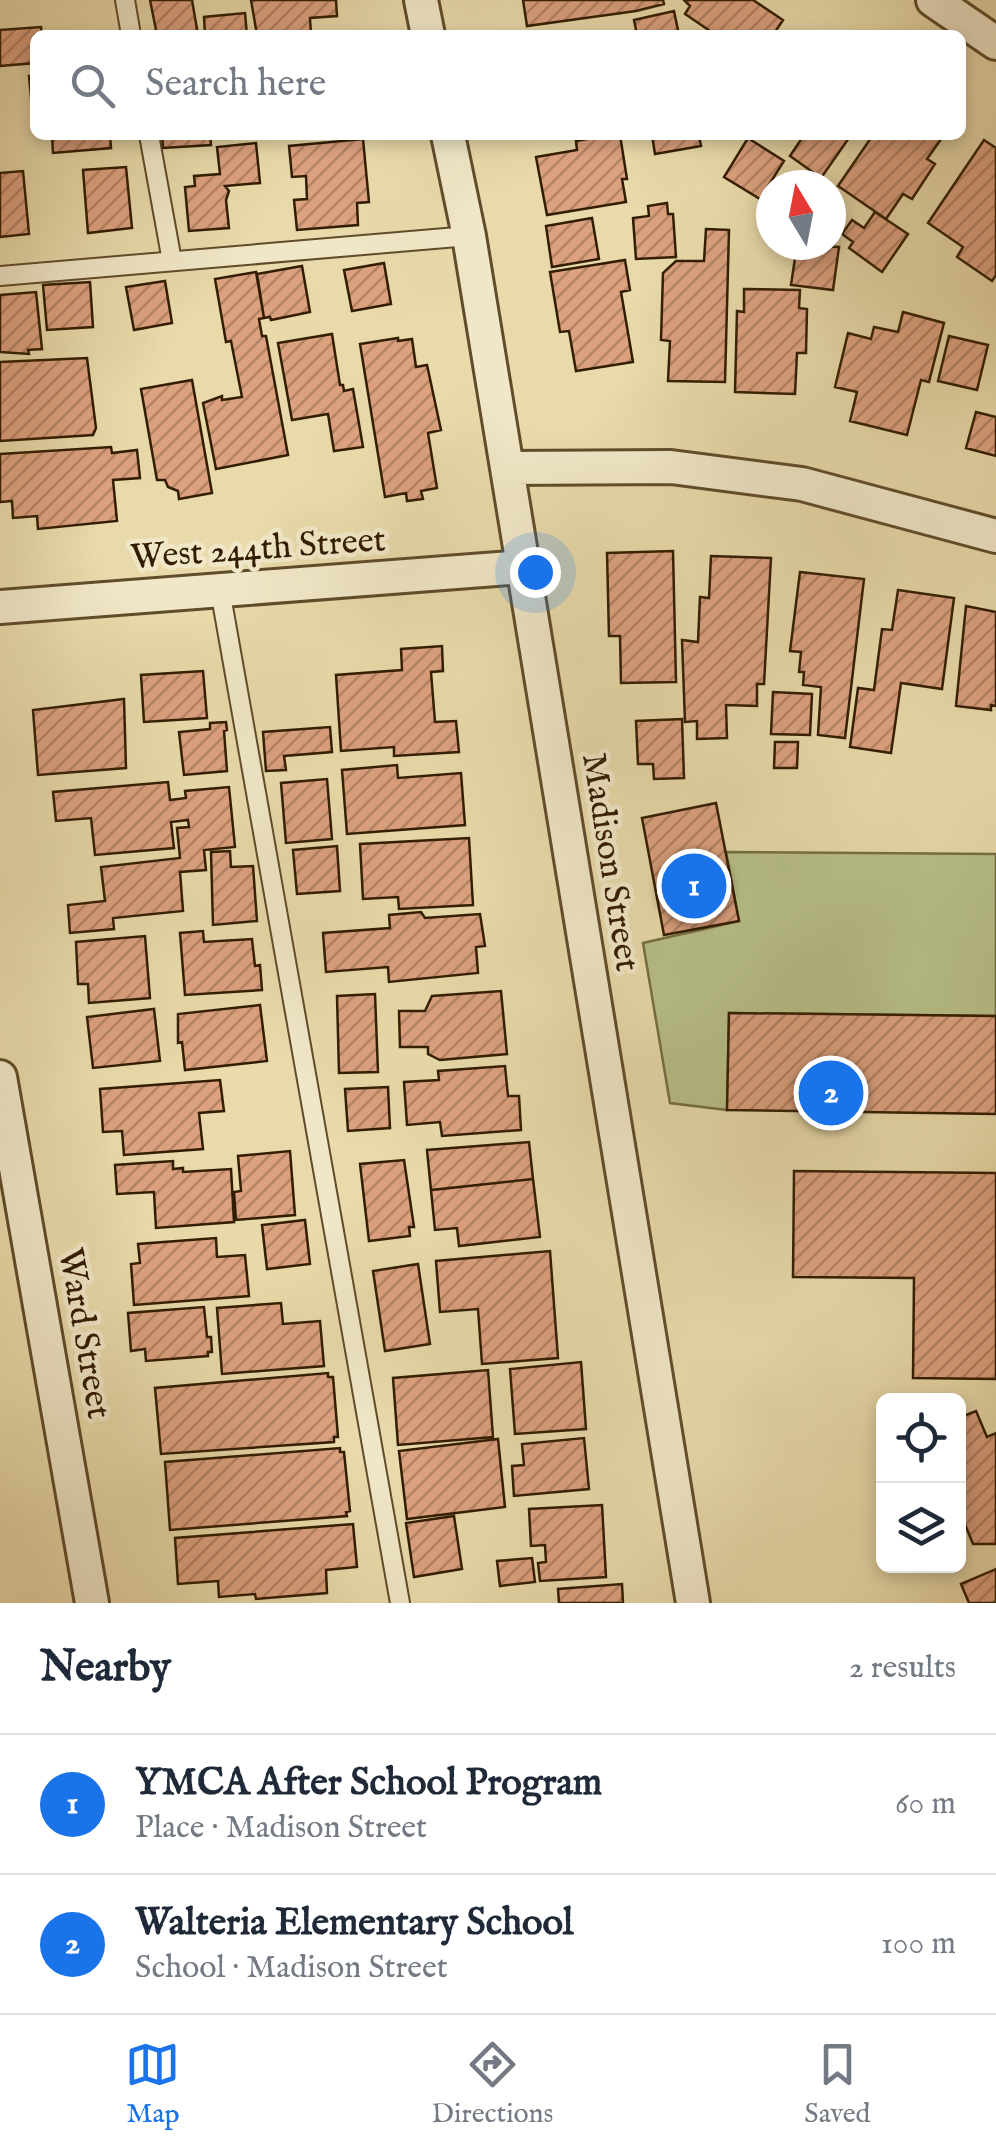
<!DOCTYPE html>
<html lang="en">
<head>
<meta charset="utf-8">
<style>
	:root { --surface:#fff; --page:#f6f6f7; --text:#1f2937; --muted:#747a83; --line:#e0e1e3; --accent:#1a73e8 }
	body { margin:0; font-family:"IM FELL English",serif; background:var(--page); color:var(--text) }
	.controls { position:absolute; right:30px; bottom:30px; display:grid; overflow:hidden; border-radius:15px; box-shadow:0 5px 15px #0003 }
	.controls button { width:90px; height:90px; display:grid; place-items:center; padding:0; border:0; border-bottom:2px solid var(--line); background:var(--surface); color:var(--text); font:50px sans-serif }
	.compass { position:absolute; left:756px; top:170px; width:90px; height:90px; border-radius:50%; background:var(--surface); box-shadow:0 5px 15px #0003; rotate:350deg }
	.you { position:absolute; left:535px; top:572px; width:35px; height:35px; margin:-25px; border:8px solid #fff; border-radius:50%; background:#1a73e8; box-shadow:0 0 0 15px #1a73e833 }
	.badge { display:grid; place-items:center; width:65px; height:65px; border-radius:50%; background:var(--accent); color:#fff; font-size:32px; font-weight:700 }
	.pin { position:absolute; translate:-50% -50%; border:5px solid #fff; box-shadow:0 2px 10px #0006 }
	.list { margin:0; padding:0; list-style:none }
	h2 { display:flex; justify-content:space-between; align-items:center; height:130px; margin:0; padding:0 40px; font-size:42px }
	h2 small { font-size:32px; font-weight:400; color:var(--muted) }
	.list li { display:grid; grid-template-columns:65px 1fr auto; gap:30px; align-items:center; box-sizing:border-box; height:140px; padding:0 40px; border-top:2px solid var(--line) }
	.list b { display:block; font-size:38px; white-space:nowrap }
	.list p { margin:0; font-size:32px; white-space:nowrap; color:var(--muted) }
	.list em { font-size:32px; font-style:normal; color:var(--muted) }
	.icon { flex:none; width:55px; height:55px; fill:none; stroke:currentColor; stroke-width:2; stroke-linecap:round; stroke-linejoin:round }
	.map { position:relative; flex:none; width:996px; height:1603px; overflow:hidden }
	.search { position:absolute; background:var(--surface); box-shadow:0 5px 15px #0003; left:30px; right:30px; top:30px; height:110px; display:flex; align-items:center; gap:25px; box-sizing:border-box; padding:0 35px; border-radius:15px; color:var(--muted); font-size:38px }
	.sheet { height:410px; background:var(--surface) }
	nav { display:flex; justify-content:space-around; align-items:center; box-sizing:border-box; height:140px; border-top:2px solid var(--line); background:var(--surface); font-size:28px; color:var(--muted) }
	nav a { display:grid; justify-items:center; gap:5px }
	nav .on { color:var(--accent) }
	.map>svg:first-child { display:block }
	.park { fill:#b7bf88; stroke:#756e44; stroke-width:2.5 }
	.building { fill:url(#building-hatch); stroke:#331d00; stroke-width:2.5 }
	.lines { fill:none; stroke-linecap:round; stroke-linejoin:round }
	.service-casing { stroke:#604c2a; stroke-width:22 }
	.minor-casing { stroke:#604c2a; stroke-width:38 }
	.service { stroke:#f0e7c8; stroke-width:18 }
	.minor { stroke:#f0e7c8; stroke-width:32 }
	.labels { text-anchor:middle; stroke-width:9; stroke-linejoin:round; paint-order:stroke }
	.street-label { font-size:35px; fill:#331d00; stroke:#f0e7c8 }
</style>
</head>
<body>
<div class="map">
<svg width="996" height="1603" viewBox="0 0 996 1603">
	<defs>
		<pattern id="building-hatch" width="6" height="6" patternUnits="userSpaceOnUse" patternTransform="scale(2.5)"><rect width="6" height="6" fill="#dca17f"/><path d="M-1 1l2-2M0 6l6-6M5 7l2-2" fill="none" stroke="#b38366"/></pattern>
	</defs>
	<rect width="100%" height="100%" fill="#e8daaa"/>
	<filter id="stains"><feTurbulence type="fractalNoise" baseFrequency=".002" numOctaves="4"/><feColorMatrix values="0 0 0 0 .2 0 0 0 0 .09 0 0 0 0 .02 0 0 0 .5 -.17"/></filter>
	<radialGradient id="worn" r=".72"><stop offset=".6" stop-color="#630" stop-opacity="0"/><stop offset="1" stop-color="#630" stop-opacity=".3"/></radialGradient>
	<path class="park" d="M726 852 996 854V1016L729 1013 727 1110 670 1103 643 943 739 921Z"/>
	<path class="building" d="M150 0H192L198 35H157Z
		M251 0H336L337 16 310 18 311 35H257Z
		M523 0H663L664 4 636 11 527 26Z
		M684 0H753L783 20 773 35H716L685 14 690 6Z
		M674 11 679 35H637L634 20Z
		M245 13 247 35H205L204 17Z
		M41 27 42 35H35V63L0 66V30Z
		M29 76H35V128H34Z
		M52 135H110L111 148 53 153Z
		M162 135H210L211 145 163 148Z
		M609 135H620L627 179H622L626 202 547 215 536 157 577 150 576 141Z
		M652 135H699L701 146 655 154Z
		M804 135H851L821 178 790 156Z
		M873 135H944L927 159 935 164 912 199 903 194 886 219 838 186Z
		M748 138 784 161 760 199 724 177Z
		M363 139 369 202 357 203 358 225 297 230 294 200 307 199 306 176 292 177 289 146Z
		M984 140 996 148V275L992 281 957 257 963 247 928 223Z
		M256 143 260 183 225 186 229 191 226 200 229 228 189 231 185 187 195 186 194 176 220 174 217 147Z
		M126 167 132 228 88 233 83 170Z
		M23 171 29 234 0 237V173Z
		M667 203 668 214H673L676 257 636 259 633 218 649 216 648 206Z
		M875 212 908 234 882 272 849 248 853 242 842 234 852 220 864 228Z
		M592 218 599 259 552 267 546 226Z
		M706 229 729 230 725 382 668 381 670 341 661 340 663 273 676 261H704Z
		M797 245 839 247 833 290 791 285Z
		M625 260 630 290 621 292 633 362 576 371 569 331 560 332 550 272Z
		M384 263 391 304 352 311 344 270Z
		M302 266 310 312 271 320 270 317 264 318 257 274Z
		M256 272 264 318 259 319 262 336H266L288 455 216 469 203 403 222 396V400L242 397 231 341 226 342 215 279Z
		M165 281 172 323 134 330 126 287Z
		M90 282 93 327 47 330 43 285Z
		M744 289 800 290 799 308 807 309 806 353H797L795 394 735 392 737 311 744 312Z
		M36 292 42 349 28 350 29 354 0 352V295Z
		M903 312 944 323 929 382 921 380 907 435 850 421 857 392 835 387 848 333 871 339 874 327 898 332Z
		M332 334 340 385H343L344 391 353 389 363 447 334 451 328 414 292 420 278 343Z
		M949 336 988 345 977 390 938 381Z
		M398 338V341L412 339 416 367 427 365 441 430 428 433 437 488 421 491 423 499 407 501 406 493 385 497 360 344Z
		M87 358 96 428 93 435 0 441V362Z
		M192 380 212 493 179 499 178 491 168 487 165 480H157L141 389Z
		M976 412 996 417V456L966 448Z
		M111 447 112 453 137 450 140 478 113 480 117 521 38 529 37 516 13 518 12 501 0 502V454Z
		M673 551 676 682 621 683 620 636H609L607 553Z
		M711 556 771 558 764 684H757V706L726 705 727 738 697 739V721L685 722 682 640 698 642 700 597 709 598Z
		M800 572 864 579 845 738 818 735 821 687 803 685 804 672H799L801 652 790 651Z
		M898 590 954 598 942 689 901 683 891 753 850 747 858 688 874 690 882 629 892 630Z
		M966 606 996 612V706L991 705V710L956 706Z
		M442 646 443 671 431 672 435 722 456 721 459 752 394 756V747L341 751 336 675 402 670 401 649Z
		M203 671 207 718 144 722 141 675Z
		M773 692 812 694 810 735 771 734Z
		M124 699 126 768 38 775 33 710Z
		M682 719 684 778 654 779 653 764H638L636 721Z
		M226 722 227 730 224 731 227 771 184 775 179 732 210 729V723Z
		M330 727 332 752 284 756 286 770 266 771 263 732Z
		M775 742H798L797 768H774Z
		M397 765 398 778 461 773 465 825 347 834 342 770Z
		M327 779 332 839 286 843 281 783Z
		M168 782 170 800 186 798 185 791 229 787 235 847 204 850 206 870 180 872 183 911 113 918 114 929 70 933 68 905 105 901 101 867 180 858 177 828 189 827 188 820 171 822 174 848 95 855 91 818 56 821 53 792Z
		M716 803 739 921 664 935 642 818Z
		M469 838 473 905 399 909 398 897 363 899 360 844Z
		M337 846 340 891 297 894 293 850Z
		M230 851 231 867 253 866 257 921 213 925 211 852Z
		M421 912 425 918 480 914 485 946 476 947 478 973 389 982 388 967 326 972 323 933 390 928 389 915Z
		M203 931 204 942 252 939 255 966 260 965 262 990 185 995 180 933Z
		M145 936 150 998 89 1003 88 984H78L76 942Z
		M501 991 507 1054 440 1060 428 1054V1047H400L399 1011H425L432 996Z
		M375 994 378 1072 339 1073 337 996Z
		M260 1005 267 1061 185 1070 182 1042 178 1043V1014Z
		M154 1009 160 1061 93 1068 87 1017Z
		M729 1013 996 1016V1114L727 1110Z
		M505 1066 508 1096H519L521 1130 442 1136 440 1122 407 1125 404 1082 439 1080 438 1071Z
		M220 1080 224 1111 199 1113 203 1149 124 1155 122 1131 103 1132 100 1089Z
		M388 1087 390 1128 348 1131 345 1089Z
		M529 1142 533 1179 431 1190 427 1150Z
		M290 1151 295 1215 236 1220 234 1192 241 1191 238 1156Z
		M404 1160 414 1227H409L410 1236 369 1241 360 1164Z
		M173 1161V1169L183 1168V1172L231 1169 234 1222 156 1228 154 1192 117 1194 115 1165Z
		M794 1171 996 1173V1379L913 1378 914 1278 793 1277Z
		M533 1179 540 1237 459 1246 457 1228 435 1230 431 1190Z
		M305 1220 310 1264 267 1269 262 1225Z
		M216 1238 217 1257 245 1255 249 1296 134 1305 131 1264 140 1263 138 1244Z
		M550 1251 558 1358 482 1364 478 1309 440 1312 436 1261Z
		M418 1264 430 1344 385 1351 373 1271Z
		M281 1303 283 1324 320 1321 324 1366 222 1374 217 1308Z
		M204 1307 207 1337H211L212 1352H208V1356L146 1361 145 1349 131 1351 128 1313Z
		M581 1362 586 1429 515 1434 510 1369Z
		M488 1370 493 1437 398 1445 393 1378Z
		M328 1373V1377H333L338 1437H334V1442L161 1454 155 1388Z
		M976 1411 987 1437 996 1433V1544H973L962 1517 958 1519V1418Z
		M584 1438 589 1489 514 1496 512 1466 524 1465 522 1444Z
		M498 1439 505 1507 407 1519 399 1451Z
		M340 1448V1452H344L350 1511 346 1512 347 1516 170 1530 165 1462Z
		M602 1505 606 1577 540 1581 538 1563 546 1562 545 1545 531 1546 529 1509Z
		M454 1516 462 1569 414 1577 406 1523Z
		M353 1524 357 1567 326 1570 327 1593 256 1599 255 1594 219 1597 218 1581 178 1584 175 1538Z
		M532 1558 535 1582 500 1586 497 1561Z
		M996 1569V1603H969L961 1584Z
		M622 1584 623 1603H559L558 1589Z"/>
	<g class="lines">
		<defs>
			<path id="service" d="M125 0 131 35
				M149 135 172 261
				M0 276 469 236
				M220 590 400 1603"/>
			<path id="minor" d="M421 0 428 35
				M933 0 996 43
				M448 135 469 236 693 1603
				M507 468 671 467 802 484 996 536
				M0 607 523 567
				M0 1077 92 1603"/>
		</defs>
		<use href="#service" class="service-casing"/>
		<use href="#minor" class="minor-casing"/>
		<use href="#service" class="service"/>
		<use href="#minor" class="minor"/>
	</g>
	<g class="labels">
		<g class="street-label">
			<text transform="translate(258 547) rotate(-4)" y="12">West 244th Street</text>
			<text transform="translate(612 862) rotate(81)" y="12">Madison Street</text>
			<text transform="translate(86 1333) rotate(80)" y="12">Ward Street</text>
		</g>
	</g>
	<rect width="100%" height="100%" filter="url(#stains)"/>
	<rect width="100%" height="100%" fill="url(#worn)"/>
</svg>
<div class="controls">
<button><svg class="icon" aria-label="locate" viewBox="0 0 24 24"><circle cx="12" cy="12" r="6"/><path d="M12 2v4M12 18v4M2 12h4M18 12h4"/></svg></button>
<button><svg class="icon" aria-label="layers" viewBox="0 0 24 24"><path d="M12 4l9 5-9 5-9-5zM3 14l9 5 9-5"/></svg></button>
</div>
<svg class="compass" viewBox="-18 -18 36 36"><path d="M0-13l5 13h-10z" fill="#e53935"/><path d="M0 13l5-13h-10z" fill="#747a83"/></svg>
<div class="you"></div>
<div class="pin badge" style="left:694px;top:886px">1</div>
<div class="pin badge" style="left:831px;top:1093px">2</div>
<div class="search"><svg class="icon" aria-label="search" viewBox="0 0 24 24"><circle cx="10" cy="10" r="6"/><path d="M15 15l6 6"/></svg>Search here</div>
</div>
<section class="sheet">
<h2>Nearby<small>2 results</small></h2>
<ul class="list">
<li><span class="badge">1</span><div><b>YMCA After School Program</b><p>Place · Madison Street</p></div><em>60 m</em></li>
<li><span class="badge">2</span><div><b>Walteria Elementary School</b><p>School · Madison Street</p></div><em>100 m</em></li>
</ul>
</section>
<nav>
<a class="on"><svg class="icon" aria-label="map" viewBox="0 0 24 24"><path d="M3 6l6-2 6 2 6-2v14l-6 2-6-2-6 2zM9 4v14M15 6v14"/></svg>Map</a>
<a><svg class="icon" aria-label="directions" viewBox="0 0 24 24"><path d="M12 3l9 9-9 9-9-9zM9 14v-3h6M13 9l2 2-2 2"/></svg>Directions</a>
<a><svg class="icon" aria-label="saved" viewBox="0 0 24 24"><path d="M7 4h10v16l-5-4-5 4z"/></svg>Saved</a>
</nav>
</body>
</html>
